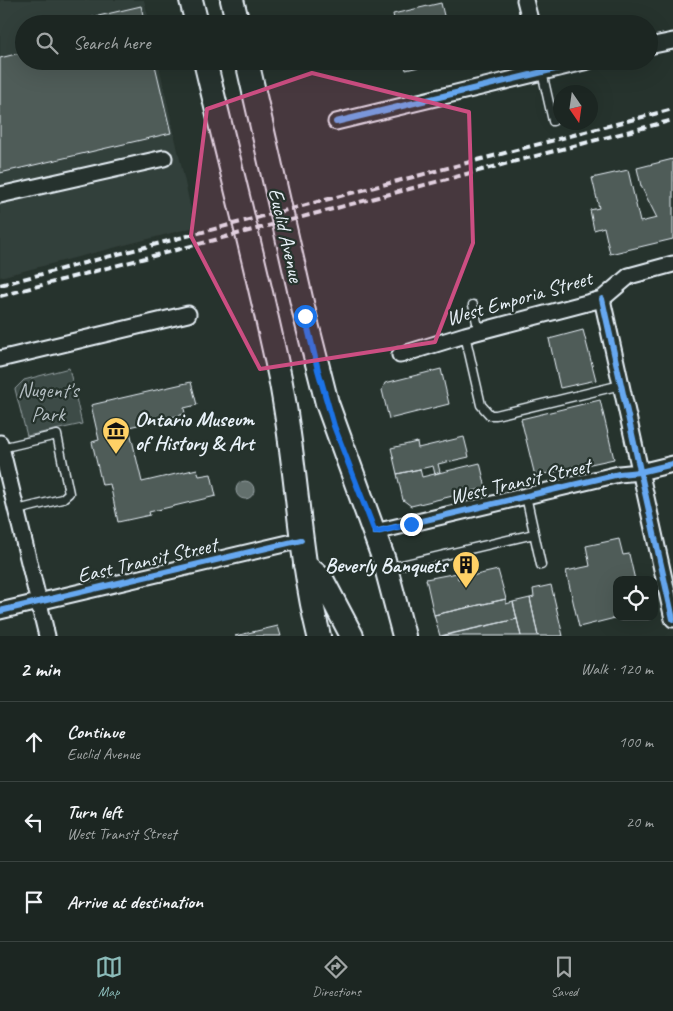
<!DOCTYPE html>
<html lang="en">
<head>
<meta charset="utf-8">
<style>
	:root { --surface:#1c2622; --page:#252e2a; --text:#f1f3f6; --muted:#a0a5a5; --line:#3a4340; --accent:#8bbbb9 }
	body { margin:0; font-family:Caveat,sans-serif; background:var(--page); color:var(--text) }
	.controls { position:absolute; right:15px; bottom:15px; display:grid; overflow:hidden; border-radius:10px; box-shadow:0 5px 20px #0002 }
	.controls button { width:45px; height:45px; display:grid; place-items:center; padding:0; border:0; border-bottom:1px solid var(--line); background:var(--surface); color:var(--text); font:25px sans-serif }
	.compass { position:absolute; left:553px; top:85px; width:45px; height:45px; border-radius:50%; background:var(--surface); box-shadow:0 5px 20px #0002; rotate:167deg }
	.stop { position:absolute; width:15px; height:15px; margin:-11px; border:4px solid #1a73e8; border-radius:50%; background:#fff }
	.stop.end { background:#1a73e8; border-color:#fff; box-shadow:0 1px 5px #0008 }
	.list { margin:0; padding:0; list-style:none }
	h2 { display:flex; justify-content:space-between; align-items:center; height:65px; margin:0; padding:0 20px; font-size:21px }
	h2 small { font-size:16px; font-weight:400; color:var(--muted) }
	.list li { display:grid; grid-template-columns:32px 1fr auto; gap:15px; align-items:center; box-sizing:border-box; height:80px; padding:0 20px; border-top:1px solid var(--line) }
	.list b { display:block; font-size:19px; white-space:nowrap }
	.list p { margin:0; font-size:16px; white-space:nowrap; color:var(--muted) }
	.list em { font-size:16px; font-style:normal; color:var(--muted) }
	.icon { flex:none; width:28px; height:28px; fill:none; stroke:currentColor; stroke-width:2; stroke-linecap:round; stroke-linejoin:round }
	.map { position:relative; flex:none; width:673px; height:636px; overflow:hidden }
	.search { position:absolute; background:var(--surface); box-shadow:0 5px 20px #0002; left:15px; right:15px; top:15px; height:55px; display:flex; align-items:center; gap:12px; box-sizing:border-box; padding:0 18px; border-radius:28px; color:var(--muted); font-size:19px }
	.sheet { height:305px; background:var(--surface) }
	nav { display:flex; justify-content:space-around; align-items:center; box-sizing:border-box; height:70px; border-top:1px solid var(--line); background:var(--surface); font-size:14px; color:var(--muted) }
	nav a { display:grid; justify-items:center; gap:2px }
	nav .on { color:var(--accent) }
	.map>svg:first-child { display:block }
	.built { fill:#333f3a }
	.green { fill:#3e4b47; stroke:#939ea0 }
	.water { fill:#636f6d; stroke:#98a3a5 }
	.building { fill:#505c59; stroke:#e8f1f8 }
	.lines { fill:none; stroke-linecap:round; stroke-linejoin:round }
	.lane-casing { stroke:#e8f1f8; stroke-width:11 }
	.street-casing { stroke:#e8f1f8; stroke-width:19 }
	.primary-casing { stroke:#e8f1f8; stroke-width:26 }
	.lane { stroke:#26332d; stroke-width:8 }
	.street { stroke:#26332d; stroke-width:15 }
	.primary { stroke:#26332d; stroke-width:22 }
	.rail { stroke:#e8f1f8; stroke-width:4; stroke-dasharray:8 4; stroke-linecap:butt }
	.cycleway-casing { stroke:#26332d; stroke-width:9 }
	.cycleway { stroke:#66a8f1; stroke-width:6 }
	.route { stroke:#1a73e8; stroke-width:6 }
	.marked { fill:#cc4e82; fill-opacity:0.2; stroke:#cc4e82; stroke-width:4; stroke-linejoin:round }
	.labels { text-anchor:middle; stroke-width:4.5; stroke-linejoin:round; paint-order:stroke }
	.street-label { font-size:21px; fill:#e8f1f8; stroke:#26332d }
	.park-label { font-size:21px; fill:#b5bfc3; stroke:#26332d }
	.poi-label { font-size:21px; font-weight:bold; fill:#e8f1f8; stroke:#26332d; text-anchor:start }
</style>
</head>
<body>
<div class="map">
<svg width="673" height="636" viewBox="0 0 673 636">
	<rect width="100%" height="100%" fill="#26332d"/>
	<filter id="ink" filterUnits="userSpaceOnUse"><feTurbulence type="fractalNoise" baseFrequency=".02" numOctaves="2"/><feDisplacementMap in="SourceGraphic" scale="10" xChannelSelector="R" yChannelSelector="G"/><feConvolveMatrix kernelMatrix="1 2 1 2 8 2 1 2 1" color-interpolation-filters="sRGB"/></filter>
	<g filter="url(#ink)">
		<path class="built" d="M0 0H144L150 24H24V61H158L195 227 0 277Z"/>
		<path class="green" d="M69 368 82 424 27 436 15 389 24 380Z"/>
		<path class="water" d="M236 490a9 9 0 1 1 18 0a9 9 0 1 1-18 0Z"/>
		<path class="building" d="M441 3 446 24H395L393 14Z
			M141 6 145 24H78L77 21Z
			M24 52V61H154L171 133 0 173V58Z
			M404 61H445L406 70Z
			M673 159V239L610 254 604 227 594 230 590 210 599 208 592 178 628 170 640 222 657 218 641 186 637 168Z
			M583 330 596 380 560 388 549 339Z
			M441 369 449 404 389 419 382 390 385 383Z
			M191 382 197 405 184 408 185 414 129 427 142 482 197 469 199 476 211 474 216 496 149 512 150 515 118 522 110 484 102 485 92 442 99 440 91 405Z
			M600 400 614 459 535 476 521 419Z
			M464 437 469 457 438 464 440 472 435 474 433 466 397 474 391 448 417 442 418 448Z
			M480 463 486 488 411 506 403 500 397 474 420 469 422 477Z
			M619 539 623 555 629 554 635 580H617V617H619L579 627 566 571 590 566 586 546Z
			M498 570 506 599 434 615 426 579 457 573 458 579Z
			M551 585 563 636H538L530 598 534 597 533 589Z
			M530 598 538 636H521L513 602Z
			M506 599V604L513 602 517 619 440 636 434 615Z
			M517 619 521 636H442Z
			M278 626 281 636H235Z"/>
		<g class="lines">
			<defs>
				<path id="lane" d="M542 72 553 121
					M473 305 479 331
					M465 335 481 405 490 415H496L621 385
					M1 448 57 435 69 493 62 499 17 510
					M526 496 541 565
					M389 568 534 534"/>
				<path id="street" d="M525 0 531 24
					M649 46 673 41
					M336 122 588 61
					M0 195 164 158
					M602 299 673 619
					M400 355 465 335 602 299 629 276 673 264
					M0 359 188 314
					M0 443 47 636
					M375 532 619 474 640 472 673 464
					M0 611 301 540"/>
				<path id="primary" d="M191 0 197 24
					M232 0 238 24
					M205 61C230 167 258 272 280 378 297 464 298 551 319 636
					M247 61 305 316 327 403 384 560 404 636
					M305 565 322 579 352 636"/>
			</defs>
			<use href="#lane" class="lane-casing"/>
			<use href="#street" class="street-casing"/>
			<use href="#primary" class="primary-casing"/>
			<use href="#lane" class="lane"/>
			<use href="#street" class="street"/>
			<use href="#primary" class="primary"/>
			<path class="rail" d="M0 285 673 109
				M0 296 673 120"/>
			<defs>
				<path id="cycleway" d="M336 122 588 61
					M602 299 673 619
					M375 532 619 474 640 472 673 464
					M0 611 301 540"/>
			</defs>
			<use href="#cycleway" class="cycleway-casing"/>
			<use href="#cycleway" class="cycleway"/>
		</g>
	</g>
	<g class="lines" filter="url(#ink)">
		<path class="route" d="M305 316 318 370 334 426 375 532 411 524"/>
	</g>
	<path class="marked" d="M312 73 469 112 473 243 435 342 260 369 191 236 207 109Z"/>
	<defs>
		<symbol id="museum-pin" viewBox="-11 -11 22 30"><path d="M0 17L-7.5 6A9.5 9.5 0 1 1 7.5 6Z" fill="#ffd166" stroke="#26332d"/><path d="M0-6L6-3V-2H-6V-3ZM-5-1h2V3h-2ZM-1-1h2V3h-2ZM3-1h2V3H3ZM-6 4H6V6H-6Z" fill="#111"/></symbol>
		<symbol id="building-pin" viewBox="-11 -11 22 30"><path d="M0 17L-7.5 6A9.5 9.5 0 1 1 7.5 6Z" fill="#ffd166" stroke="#26332d"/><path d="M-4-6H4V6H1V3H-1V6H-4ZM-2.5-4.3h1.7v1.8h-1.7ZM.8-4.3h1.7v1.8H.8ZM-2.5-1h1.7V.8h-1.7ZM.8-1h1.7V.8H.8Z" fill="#111"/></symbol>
	</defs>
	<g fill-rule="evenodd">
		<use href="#museum-pin" x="100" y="415" width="32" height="43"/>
		<use href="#building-pin" x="450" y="549" width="32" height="43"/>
	</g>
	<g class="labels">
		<g class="street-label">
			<text transform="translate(286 235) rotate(77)" y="7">Euclid Avenue</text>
			<text transform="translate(519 298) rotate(-16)" y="7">West Emporia Street</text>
			<text transform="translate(520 481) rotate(-13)" y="7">West Transit Street</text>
			<text transform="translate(147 560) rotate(-13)" y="7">East Transit Street</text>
		</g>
		<g class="park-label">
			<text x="48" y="397">Nugent's<tspan x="48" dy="24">Park</tspan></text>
		</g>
		<g class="poi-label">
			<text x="135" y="426">Ontario Museum<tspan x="135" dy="24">of History &amp; Art</tspan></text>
			<text x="447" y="572" text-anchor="end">Beverly Banquets</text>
		</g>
	</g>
</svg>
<div class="controls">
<button><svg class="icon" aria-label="locate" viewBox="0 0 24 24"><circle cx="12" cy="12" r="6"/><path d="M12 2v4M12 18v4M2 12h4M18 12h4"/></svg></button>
</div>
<svg class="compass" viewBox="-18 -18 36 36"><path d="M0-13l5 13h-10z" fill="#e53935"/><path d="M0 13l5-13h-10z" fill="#a0a5a5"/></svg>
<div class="stop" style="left:305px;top:316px"></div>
<div class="stop end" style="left:411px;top:524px"></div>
<div class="search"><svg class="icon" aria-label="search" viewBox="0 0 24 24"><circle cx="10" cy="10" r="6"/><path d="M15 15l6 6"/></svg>Search here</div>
</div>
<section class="sheet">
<h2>2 min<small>Walk · 120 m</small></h2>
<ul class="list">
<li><svg class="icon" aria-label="ahead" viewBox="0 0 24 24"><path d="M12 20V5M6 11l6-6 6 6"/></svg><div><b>Continue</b><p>Euclid Avenue</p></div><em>100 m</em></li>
<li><svg class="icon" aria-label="left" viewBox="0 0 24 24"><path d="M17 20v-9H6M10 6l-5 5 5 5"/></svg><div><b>Turn left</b><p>West Transit Street</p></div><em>20 m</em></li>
<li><svg class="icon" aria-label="arrive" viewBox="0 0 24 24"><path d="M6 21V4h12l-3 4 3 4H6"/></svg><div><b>Arrive at destination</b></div></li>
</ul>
</section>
<nav>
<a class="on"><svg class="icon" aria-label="map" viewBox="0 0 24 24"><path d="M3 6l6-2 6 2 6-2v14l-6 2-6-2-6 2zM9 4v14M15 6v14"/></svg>Map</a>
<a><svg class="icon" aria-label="directions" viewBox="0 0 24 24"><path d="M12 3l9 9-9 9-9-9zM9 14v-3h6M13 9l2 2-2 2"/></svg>Directions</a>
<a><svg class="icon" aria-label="saved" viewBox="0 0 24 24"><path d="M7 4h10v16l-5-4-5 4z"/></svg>Saved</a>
</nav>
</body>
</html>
